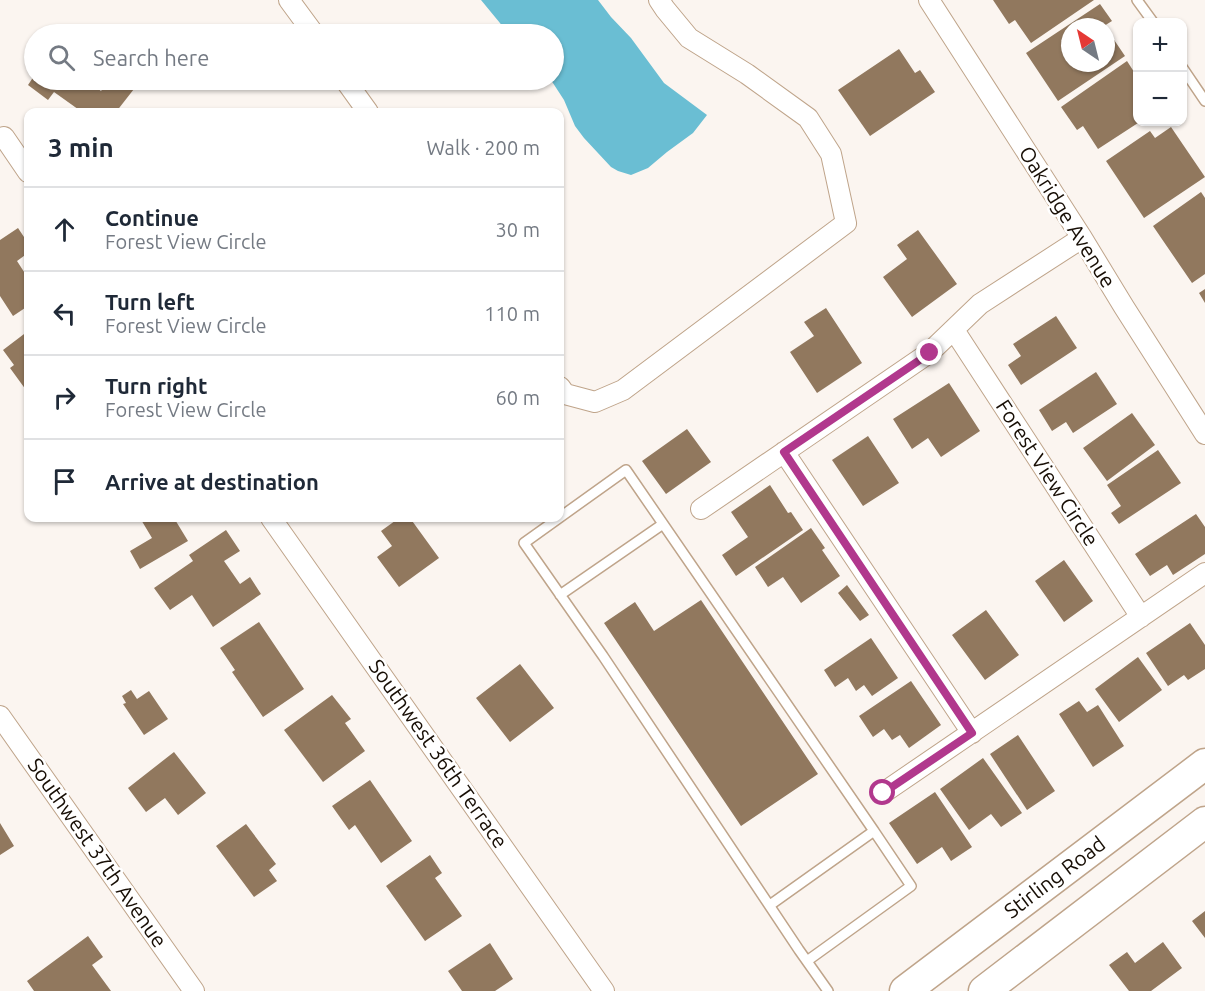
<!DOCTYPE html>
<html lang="en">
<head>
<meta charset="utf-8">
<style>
	:root { --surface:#fff; --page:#f2f2f3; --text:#1f2937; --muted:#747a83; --line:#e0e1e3 }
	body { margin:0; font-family:Ubuntu,sans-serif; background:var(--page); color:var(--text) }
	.controls { position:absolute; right:18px; top:18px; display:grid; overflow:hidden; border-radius:12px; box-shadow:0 2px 4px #0004 }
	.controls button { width:54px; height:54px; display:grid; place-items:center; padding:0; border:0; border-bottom:2px solid var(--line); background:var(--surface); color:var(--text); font:30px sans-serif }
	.compass { position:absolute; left:1061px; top:18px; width:54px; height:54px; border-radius:50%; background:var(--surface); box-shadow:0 2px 4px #0004; rotate:325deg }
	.stop { position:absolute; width:18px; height:18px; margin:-14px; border:4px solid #b1388d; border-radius:50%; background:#fff }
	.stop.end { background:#b1388d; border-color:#fff; box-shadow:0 2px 6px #0008 }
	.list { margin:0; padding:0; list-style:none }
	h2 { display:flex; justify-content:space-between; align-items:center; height:78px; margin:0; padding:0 24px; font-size:26px }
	h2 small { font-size:20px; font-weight:400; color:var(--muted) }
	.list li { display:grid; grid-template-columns:39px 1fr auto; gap:18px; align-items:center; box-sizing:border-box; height:84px; padding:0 24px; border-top:2px solid var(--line) }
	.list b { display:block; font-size:22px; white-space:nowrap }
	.list p { margin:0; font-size:20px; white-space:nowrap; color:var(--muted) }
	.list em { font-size:20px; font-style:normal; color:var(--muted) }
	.icon { flex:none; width:33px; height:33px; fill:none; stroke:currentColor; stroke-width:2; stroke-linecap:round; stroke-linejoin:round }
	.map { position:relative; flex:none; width:1205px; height:991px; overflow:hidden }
	.search { position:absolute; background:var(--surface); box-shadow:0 2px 4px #0004; left:24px; top:24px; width:540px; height:66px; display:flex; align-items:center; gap:15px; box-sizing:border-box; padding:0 21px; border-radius:33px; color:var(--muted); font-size:22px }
	.panel { position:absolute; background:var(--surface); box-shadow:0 2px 4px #0004; left:24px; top:108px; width:540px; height:414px; border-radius:12px }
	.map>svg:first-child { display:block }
	.water { fill:#6abed3 }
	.building { fill:#91785e }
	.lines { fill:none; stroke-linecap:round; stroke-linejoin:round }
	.service-casing { stroke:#bfa48a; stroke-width:12 }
	.minor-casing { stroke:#bfa48a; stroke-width:22 }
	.primary-casing { stroke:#bfa48a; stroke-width:33 }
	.service { stroke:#fff; stroke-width:9 }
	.minor { stroke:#fff; stroke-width:20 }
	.primary { stroke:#fff; stroke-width:30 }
	.route { stroke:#b1388d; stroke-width:8 }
	.labels { text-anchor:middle; stroke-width:5; stroke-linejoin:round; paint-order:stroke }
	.street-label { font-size:21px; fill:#170e05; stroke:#fff }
</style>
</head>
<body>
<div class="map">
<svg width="1205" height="991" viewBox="0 0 1205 991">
	<rect width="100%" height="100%" fill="#fbf5f0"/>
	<path class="water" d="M481 0H598L611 17 631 38 664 83 707 115 693 133 667 152 648 168 631 175 618 171 611 167 584 138 575 126 564 100 551 80H554V34H509Z"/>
	<path class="building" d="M993 0H1094L1031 43 1015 20 1009 24Z
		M1100 4 1112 21 1104 26 1105 27H1070V63H1106V28L1125 56 1058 101 1026 53Z
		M899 49 915 73 920 70 935 92 870 136 838 90Z
		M1127 61 1138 78V123L1098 149 1083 126 1077 130 1061 107Z
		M34 76V80H86L101 91 110 80H141L116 112H82L54 92 48 100 28 85Z
		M1171 127 1205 177 1144 218 1106 161 1150 131 1155 138Z
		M1201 192 1205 198V274L1192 283 1153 226Z
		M18 228 28 243V253L17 261 28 278V306L13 316 0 296V240Z
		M918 230 957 284 912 317 883 277 907 259 897 245Z
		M1205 289V303L1199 293Z
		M826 308 862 363 817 393 790 352 814 336 804 322Z
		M1056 316 1077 348 1021 385 1008 365 1021 356 1013 344Z
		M28 331V388L26 390 10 368 14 365 3 350Z
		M1096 372 1117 404 1073 433 1066 422 1052 431 1039 410Z
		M949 383 980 431 941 457 928 438 912 449 893 419Z
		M1132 413 1155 445 1107 481 1083 448Z
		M687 429 711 462 666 494 642 461Z
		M868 436 899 483 863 506 832 460Z
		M1158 450 1181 483 1119 524 1111 513 1121 506 1107 485Z
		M770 485 788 513 791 512 803 530 736 576 722 555 748 537 731 512Z
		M1196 514 1205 527V554L1173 575 1167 565 1150 576 1135 554Z
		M140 518H174L188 541 140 569 130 551 152 538Z
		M399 518H410L439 558 399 587 377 557 392 546 381 531Z
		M811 528 825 548 822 550 840 576 801 603 783 577 768 587 755 567Z
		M226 530 240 551 224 561 240 584 250 577 261 594 213 627 192 595 170 610 154 588 193 561 189 555Z
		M1064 560 1093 601 1064 622 1035 581Z
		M847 585 869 615 860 621 838 593Z
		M701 600 818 774 741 826 604 623 635 602 654 631Z
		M986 610 1019 655 985 680 952 635Z
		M259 622 304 689 263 717 232 672 235 670 220 648Z
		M1190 623 1205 645V669L1188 680 1184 675 1168 686 1146 653Z
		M871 638 898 678 872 696 864 685 856 691 848 678 835 687 824 670Z
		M1138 657 1162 690 1119 722 1095 689Z
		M520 664 554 708 510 742 476 698Z
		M911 681 941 725 909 748 900 735 892 740 884 729 873 737 859 716Z
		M131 690 137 699 149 691 168 719 144 735 123 704 126 703 122 696Z
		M332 695 351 719 345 723 365 751 323 782 284 730Z
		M1079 701 1087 712 1098 705 1124 746 1093 767 1059 714Z
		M1018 735 1055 791 1027 810 990 754Z
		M174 752 206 793 178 815 165 798 146 812 128 788Z
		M983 758 1022 813 1001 827 991 814 969 830 940 789Z
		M370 780 412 841 381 863 355 825 349 830 332 806Z
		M935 792 972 847 951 861 942 847 917 864 889 823Z
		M0 823 14 846 0 855Z
		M246 824 276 864 269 870 277 881 254 897 216 846Z
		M430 855 442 873 435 878 462 916 425 941 386 886Z
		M1205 911V938L1192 921Z
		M88 936 103 957 92 965 111 991H34L27 981Z
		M1163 942 1182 968 1151 991H1129L1109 965 1127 952 1135 963Z
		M490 943 513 979 495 991H462L448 971Z"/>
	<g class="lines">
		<defs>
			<path id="service" d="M1137 0 1153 22
				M1182 67 1205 101
				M560 595 663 524
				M770 905 874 831 911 886 807 961
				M828 991 799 950 603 656 524 543 626 470 874 831"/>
			<path id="minor" d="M289 0 314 34
				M929 0 1082 238 1124 307 1205 434
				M345 80 368 112
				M4 137 28 172
				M954 330 1141 617
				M560 387 565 394 595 402 623 390 846 223 831 154 808 118 747 74 689 38 665 9 659 0
				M784 452 972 733
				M701 509 929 353 980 304 1082 238
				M271 518 604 991
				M0 716 194 991
				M883 793 1205 573"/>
			<g id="primary">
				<path id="s1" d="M905 991 1205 764"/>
				<path d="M984 991 1205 822"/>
			</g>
		</defs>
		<use href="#service" class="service-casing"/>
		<use href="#minor" class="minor-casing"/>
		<use href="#primary" class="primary-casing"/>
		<use href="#service" class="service"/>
		<use href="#minor" class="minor"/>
		<use href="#primary" class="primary"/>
	</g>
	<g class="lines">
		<path class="route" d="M883 793 972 733 784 452 930 353"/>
	</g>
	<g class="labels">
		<g class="street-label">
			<text transform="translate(1067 217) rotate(58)" y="7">Oakridge Avenue</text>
			<text transform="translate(1047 473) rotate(57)" y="7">Forest View Circle</text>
			<text transform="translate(438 754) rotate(55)" y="7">Southwest 36th Terrace</text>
			<text transform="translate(97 853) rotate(55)" y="7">Southwest 37th Avenue</text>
			<text dy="7" stroke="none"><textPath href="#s1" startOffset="188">Stirling Road</textPath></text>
		</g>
	</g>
</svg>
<div class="controls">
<button>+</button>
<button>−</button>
</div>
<svg class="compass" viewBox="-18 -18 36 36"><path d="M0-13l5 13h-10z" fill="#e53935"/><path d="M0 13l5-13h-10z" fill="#747a83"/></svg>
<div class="stop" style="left:883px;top:793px"></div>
<div class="stop end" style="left:930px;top:353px"></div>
<div class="search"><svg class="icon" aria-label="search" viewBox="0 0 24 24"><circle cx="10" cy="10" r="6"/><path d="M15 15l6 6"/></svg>Search here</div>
<section class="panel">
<h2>3 min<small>Walk · 200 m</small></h2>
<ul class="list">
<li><svg class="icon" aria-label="ahead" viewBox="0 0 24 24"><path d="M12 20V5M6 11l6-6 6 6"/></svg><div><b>Continue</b><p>Forest View Circle</p></div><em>30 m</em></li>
<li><svg class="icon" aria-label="left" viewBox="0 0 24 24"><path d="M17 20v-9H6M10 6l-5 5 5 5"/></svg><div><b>Turn left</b><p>Forest View Circle</p></div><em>110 m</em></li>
<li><svg class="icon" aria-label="right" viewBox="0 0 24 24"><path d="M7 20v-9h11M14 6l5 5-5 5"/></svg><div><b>Turn right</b><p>Forest View Circle</p></div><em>60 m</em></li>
<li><svg class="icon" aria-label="arrive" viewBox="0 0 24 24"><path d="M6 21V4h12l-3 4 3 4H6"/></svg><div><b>Arrive at destination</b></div></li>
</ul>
</section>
</div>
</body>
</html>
